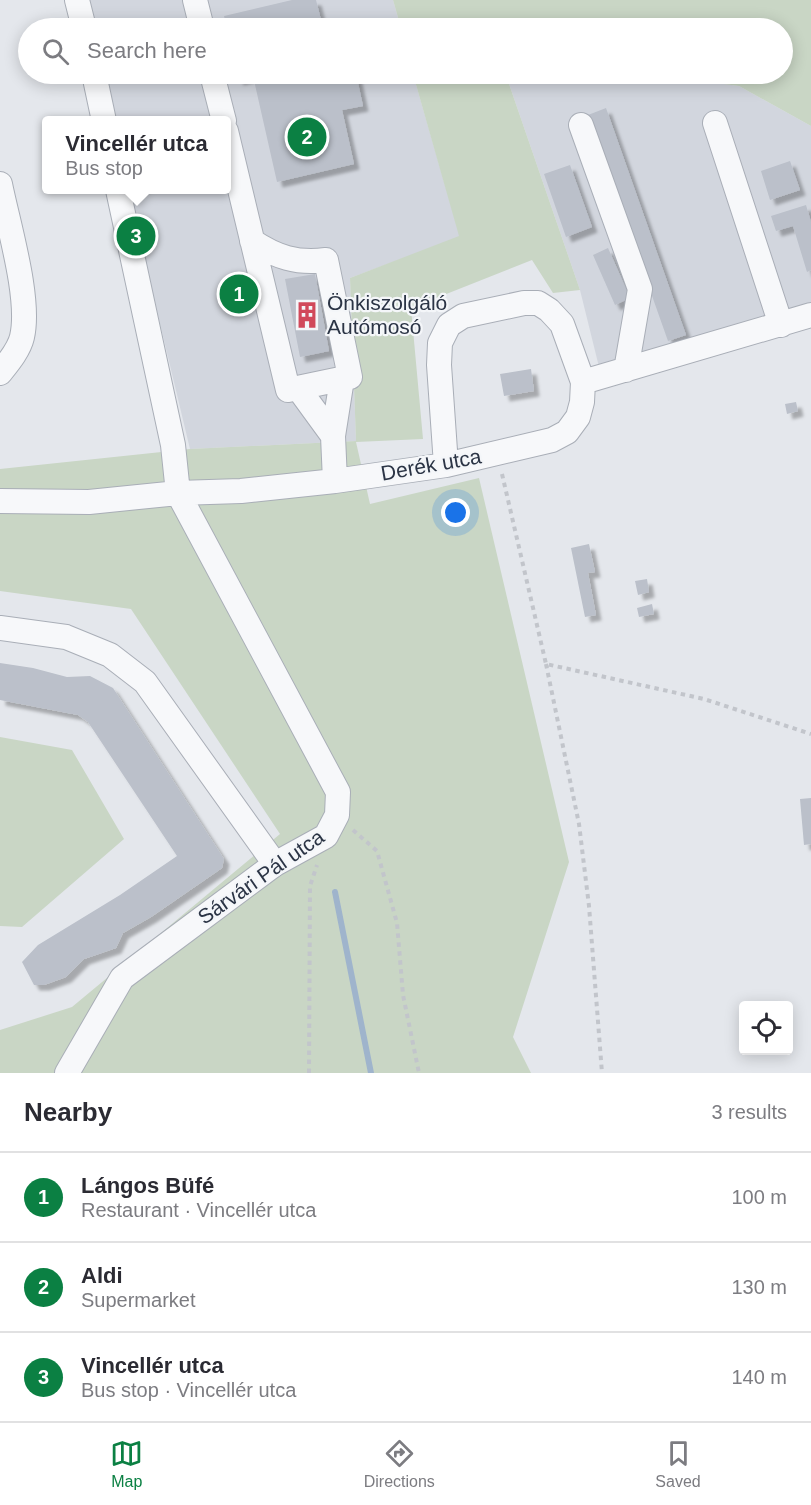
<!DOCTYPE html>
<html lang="en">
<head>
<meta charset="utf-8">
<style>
	:root { --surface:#fff; --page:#f7f7f7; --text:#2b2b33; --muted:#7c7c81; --line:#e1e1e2; --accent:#0b8043 }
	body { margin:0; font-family:Arial,sans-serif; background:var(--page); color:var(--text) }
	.controls { position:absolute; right:18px; bottom:18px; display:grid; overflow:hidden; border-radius:6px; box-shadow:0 3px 15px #0003 }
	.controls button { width:54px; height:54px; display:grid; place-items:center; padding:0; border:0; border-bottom:2px solid var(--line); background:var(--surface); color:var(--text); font:30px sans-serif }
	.you { position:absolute; left:456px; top:513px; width:21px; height:21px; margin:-15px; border:4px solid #fff; border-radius:50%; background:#1a73e8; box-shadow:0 0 0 9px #1a73e833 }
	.badge { display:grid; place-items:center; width:39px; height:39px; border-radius:50%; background:var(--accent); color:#fff; font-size:20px; font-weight:700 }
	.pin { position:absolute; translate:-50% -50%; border:3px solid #fff; box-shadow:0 2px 6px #0006 }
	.popup { position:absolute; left:42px; top:116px; width:189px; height:78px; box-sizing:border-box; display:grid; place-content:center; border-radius:6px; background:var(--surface); filter:drop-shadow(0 2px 4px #0005); font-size:20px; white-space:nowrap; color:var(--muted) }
	.popup b { font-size:22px; color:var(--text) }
	.popup::after { content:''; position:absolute; left:50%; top:100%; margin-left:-12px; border:12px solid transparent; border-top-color:var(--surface) }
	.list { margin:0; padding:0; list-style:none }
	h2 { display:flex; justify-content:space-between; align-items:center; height:78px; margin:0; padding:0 24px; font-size:26px }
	h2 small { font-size:20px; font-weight:400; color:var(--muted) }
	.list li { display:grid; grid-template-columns:39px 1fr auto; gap:18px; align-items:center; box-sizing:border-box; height:90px; padding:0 24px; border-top:2px solid var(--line) }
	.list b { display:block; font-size:22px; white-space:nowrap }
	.list p { margin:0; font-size:20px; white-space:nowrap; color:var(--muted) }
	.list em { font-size:20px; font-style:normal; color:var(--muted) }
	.icon { flex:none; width:33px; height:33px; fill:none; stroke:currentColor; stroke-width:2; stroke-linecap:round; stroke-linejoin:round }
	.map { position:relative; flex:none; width:811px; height:1073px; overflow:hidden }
	.search { position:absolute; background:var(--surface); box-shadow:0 3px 15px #0003; left:18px; right:18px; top:18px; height:66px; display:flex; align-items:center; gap:15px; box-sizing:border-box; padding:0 21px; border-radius:33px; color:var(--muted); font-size:22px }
	.sheet { height:348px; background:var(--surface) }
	nav { display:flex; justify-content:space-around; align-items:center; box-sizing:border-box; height:84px; border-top:2px solid var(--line); background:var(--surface); font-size:16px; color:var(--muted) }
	nav a { display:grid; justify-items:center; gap:3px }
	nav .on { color:var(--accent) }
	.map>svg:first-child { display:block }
	.built { fill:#d2d6de }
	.green { fill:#c9d6c5 }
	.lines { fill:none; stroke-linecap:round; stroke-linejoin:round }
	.stream { stroke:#9fb4cc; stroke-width:6 }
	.building { fill:#bbc0ca; filter:url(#shadow) }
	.minor-casing { stroke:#a9aeb7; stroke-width:26 }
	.path { stroke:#c2c5cb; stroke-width:4; stroke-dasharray:4.5 4.5; stroke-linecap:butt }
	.minor { stroke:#f7f8fa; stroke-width:24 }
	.labels { text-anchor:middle; stroke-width:4.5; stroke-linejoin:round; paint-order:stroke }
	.poi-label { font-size:21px; fill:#2b3445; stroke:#f4f6f9; text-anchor:start }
	.street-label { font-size:21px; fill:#2b3445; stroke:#f4f6f9 }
</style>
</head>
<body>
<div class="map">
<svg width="811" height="1073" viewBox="0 0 811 1073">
	<defs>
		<filter id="shadow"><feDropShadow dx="5.5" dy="5.5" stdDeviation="1.5" flood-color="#0004"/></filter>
	</defs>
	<rect width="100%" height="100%" fill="#e4e7ec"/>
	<path class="built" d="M82 0H393L401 28H89Z
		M100 74H413L460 237 350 278 356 441 190 449 128 190H226V121L111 120Z
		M548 74H648L739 86 811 126V305L600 371 580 290 508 81Z"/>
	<path class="green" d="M393 0H811V126L739 86 648 74H782V28H401Z
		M413 74H548L508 81 580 290 553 293 532 260 411 308 423 439 356 442 370 504 479 478 569 862 513 1037 531 1073H0V1030L72 1007 280 834 131 609 0 591V469L190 449 356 441 350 278 459 236Z
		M0 737 72 750 124 839 22 927 0 926Z"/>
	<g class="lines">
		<path class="stream" d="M335 892 371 1073"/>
	</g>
	<path class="building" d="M292 0H316L323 28H227L224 16Z
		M237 74H333L334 77 356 74 363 106 342 110 354 164 277 182 253 76 238 80Z
		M606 108 686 335 668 341 588 115Z
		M790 161 800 190 770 200 761 171Z
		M570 165 592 227 566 237 544 174Z
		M806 205 811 222V270L807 272 793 226 776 231 771 216Z
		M608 248 630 298 615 305 593 255Z
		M315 274 329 351 300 357 285 279Z
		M244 283 249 300 234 305 229 288Z
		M531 369 534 391 504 396 500 374Z
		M796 402 798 411 787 414 785 404Z
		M589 544 595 572 588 573 596 615 585 617 571 548Z
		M647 579 649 592 638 595 635 581Z
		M652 604 654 614 639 617 637 608Z
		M0 663 33 668 67 677 90 676 113 688 224 859 222 868 151 917 123 933 116 948 84 959 66 977 44 985H34L22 962 38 945 120 895 177 856 88 722 78 715 0 700Z
		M811 798V844L804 845 800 799Z"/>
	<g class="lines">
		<defs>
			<path id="minor" d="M77 0 84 28
				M195 0 202 28
				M94 74 104 121
				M212 74 224 121
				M715 123 781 325
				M581 125 640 289 626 370
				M226 131 288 390 350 377 326 260C297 264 276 257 252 241
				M0 184C8 224 31 299 22 337 19 350 8 363 0 373
				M583 382 811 315
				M298 388 333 436 335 481
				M333 436 342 379
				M0 501 89 502 178 493 241 491 335 481 446 465 552 440 567 432 578 417 582 402 583 382 562 324 549 310 538 303H524L463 316 449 325 440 343 439 365 446 465
				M0 628 66 637 110 655 145 682 275 864
				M67 1073 122 978 275 864 326 836 337 815 338 792 178 493 173 445 118 190"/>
		</defs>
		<use href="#minor" class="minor-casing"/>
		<path class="path" d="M502 474 546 664 704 699 811 734
			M546 664 579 824 589 906 602 1073
			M353 830 377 851 397 923 403 995 419 1073
			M309 1073 310 886 317 865"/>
		<use href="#minor" class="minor"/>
	</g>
	<defs>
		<symbol id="building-bare" viewBox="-9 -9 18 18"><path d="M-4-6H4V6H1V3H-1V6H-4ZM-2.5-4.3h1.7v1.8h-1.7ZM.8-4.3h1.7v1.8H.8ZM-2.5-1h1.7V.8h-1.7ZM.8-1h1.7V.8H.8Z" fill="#d1495b" stroke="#f4f6f9" stroke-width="2.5" paint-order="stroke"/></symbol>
	</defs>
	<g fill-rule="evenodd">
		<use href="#building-bare" x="288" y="296" width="38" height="38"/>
	</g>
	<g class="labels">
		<g class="poi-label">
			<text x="327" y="310">Önkiszolgáló<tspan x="327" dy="24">Autómosó</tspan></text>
		</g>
		<g class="street-label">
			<text transform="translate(431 465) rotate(-10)" y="7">Derék utca</text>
			<text transform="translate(261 877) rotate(-35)" y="7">Sárvári Pál utca</text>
		</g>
	</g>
</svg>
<div class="controls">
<button><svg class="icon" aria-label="locate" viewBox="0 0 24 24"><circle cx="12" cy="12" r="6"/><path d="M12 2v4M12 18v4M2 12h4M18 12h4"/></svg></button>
</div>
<div class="you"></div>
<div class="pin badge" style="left:239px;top:294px">1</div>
<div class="pin badge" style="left:307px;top:137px">2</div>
<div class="pin badge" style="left:136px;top:236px">3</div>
<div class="popup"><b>Vincellér utca</b>Bus stop</div>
<div class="search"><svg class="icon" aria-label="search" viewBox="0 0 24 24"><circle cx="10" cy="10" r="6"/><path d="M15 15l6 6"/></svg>Search here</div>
</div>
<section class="sheet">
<h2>Nearby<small>3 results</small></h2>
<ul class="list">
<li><span class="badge">1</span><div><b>Lángos Büfé</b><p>Restaurant · Vincellér utca</p></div><em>100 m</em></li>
<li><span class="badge">2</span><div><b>Aldi</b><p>Supermarket</p></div><em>130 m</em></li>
<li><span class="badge">3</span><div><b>Vincellér utca</b><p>Bus stop · Vincellér utca</p></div><em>140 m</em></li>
</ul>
</section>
<nav>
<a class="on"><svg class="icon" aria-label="map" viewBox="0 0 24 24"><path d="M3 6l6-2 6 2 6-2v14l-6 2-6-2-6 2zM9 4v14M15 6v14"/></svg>Map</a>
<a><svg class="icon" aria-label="directions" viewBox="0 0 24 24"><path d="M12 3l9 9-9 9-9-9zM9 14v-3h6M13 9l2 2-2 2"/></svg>Directions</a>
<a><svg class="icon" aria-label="saved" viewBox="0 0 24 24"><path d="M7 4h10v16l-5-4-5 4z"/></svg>Saved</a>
</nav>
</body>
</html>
